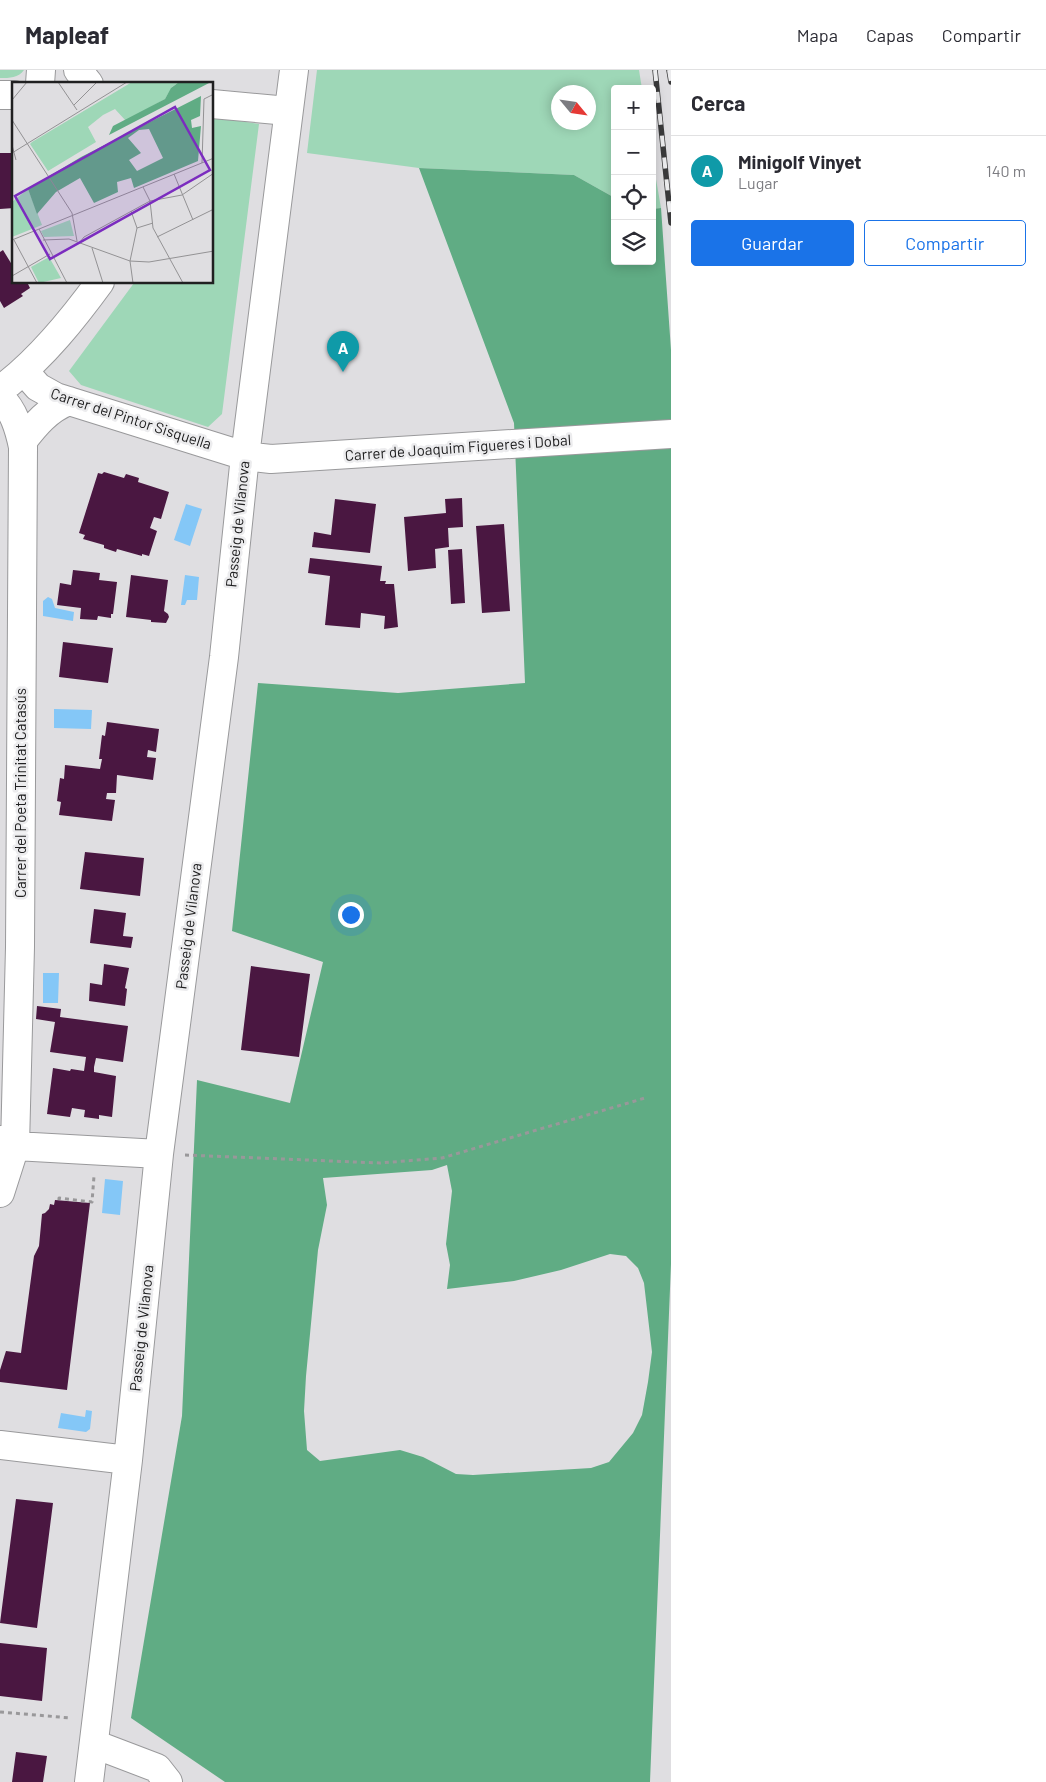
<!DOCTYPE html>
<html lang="es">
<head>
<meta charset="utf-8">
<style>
	:root { --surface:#fff; --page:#f2f2f3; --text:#2b2b33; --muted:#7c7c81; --line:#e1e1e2; --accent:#1a73e8 }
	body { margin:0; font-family:Barlow,sans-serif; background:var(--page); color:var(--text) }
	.controls { position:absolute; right:15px; top:15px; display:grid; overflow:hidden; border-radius:5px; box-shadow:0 2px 12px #0003 }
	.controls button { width:45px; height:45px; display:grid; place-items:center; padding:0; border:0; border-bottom:1px solid var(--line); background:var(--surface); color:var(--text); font:25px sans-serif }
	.compass { position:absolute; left:551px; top:15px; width:45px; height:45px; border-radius:50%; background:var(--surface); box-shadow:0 2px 12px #0003; rotate:119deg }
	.you { position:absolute; left:350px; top:844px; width:18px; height:18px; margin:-12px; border:4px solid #fff; border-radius:50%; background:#1a73e8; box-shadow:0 0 0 8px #1a73e833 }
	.badge { display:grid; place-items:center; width:32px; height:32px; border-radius:50%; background:var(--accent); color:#fff; font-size:16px; font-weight:700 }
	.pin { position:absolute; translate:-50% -41px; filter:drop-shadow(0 1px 2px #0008) }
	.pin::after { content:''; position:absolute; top:26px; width:18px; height:15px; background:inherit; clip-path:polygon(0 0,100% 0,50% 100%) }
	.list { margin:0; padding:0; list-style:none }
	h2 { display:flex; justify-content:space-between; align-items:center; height:65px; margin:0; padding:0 20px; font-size:21px }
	h2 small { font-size:16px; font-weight:400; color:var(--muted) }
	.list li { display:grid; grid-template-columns:32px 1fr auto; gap:15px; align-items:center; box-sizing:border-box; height:70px; padding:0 20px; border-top:1px solid var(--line) }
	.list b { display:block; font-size:19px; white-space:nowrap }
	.list p { margin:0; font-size:16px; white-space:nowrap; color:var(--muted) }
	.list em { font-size:16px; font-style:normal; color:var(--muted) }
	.actions { display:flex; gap:10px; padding:15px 20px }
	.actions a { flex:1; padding:11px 0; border:1px solid var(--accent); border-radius:5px; text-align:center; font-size:18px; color:var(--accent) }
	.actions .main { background:var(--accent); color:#fff }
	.icon { flex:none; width:28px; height:28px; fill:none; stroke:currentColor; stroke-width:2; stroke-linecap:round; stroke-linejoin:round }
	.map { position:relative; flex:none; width:671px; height:1712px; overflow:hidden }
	header { display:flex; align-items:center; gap:30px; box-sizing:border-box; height:70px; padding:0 25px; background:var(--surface); border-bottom:1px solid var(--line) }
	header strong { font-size:24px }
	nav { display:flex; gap:28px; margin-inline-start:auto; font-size:18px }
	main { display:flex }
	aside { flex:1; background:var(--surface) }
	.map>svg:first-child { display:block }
	.green { fill:#9ed7b7; fill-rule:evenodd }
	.forest { fill:#60ac84; fill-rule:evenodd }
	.water { fill:#84c7f7 }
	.building { fill:#4a1741 }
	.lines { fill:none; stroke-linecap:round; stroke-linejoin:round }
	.minor-casing { stroke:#99999b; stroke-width:30 }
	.path { stroke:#99989a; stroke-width:3; stroke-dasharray:4 4; stroke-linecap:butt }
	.minor { stroke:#fff; stroke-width:28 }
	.rail-casing { stroke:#3a3a3b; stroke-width:5.5 }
	.rail { stroke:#ececee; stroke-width:4; stroke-dasharray:11; stroke-linecap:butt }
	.labels { text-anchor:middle; stroke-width:5; stroke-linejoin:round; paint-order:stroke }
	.street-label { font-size:15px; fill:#202021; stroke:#ececee }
	.inset-road { fill:none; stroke:#939294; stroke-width:1 }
	.view { fill:#7b2cbf; fill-opacity:0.15; stroke:#7b2cbf; stroke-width:2.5 }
	.inset-edge { fill:none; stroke:#202021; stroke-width:2.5 }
</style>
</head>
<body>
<header>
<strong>Mapleaf</strong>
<nav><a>Mapa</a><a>Capas</a><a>Compartir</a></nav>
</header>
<main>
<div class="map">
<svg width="671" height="1712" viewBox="0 0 671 1712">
	<rect width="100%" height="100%" fill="#dfdee1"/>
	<path class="green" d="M0 0H24C18 8 10 8 0 8Z
		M317 0H639L642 19H615V128L574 105 419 98 307 83ZM558 22H588V52H558Z
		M213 47 259 54 222 344 208 357 81 315 69 301 134 213 212 212Z
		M652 86 661 138 652 139Z"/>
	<path class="forest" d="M419 98 574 105 615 128V191H652V139L661 138 671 280V1194L650 1712H225L131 1648 182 1346 197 1010 290 1033 323 892 232 861 258 613 398 623 525 613 514 353ZM447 1095 452 1121 446 1174 450 1195 447 1219 514 1211 561 1200 610 1184 626 1186 638 1198 644 1213 652 1282 648 1312 642 1345 633 1363 609 1392 591 1398 473 1405 456 1404 423 1387 400 1380 320 1391 307 1380 304 1341 306 1306 318 1180 327 1135 323 1108 432 1100Z"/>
	<path class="water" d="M186 434 202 439 190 476 174 470Z
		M185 505 199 507 197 530H187L185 535H181Z
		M48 527 52 529 55 538 74 542 73 551 43 546V531Z
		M54 639 92 640 91 659 54 658Z
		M43 903H59L58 933H43Z
		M105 1109 123 1111 120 1145 102 1143Z
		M86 1340 92 1341 90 1359 86 1362 58 1358 61 1343 85 1347Z"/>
	<path class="building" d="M0 83H14V138L0 139Z
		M3 180 14 198V212H27L30 218 21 224 23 226 4 238 0 231V182Z
		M104 402 124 408 126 404 139 408 138 412 169 422 161 449 154 447 150 458 157 461 149 486 142 484V486L117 479 116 482 104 478V475L83 469 85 465 79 463 98 403 102 404Z
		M462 428 463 457 448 458 449 477 435 479 436 498 408 501 404 447 446 443 445 429Z
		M335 429 376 434 370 483 312 477 314 462 331 465Z
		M504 454 510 541 482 543 476 456Z
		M462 479 465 533 451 534 448 480Z
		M310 488 382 496 380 511H386L385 514H394L398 557 384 559 385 546 361 543 360 558 325 555 330 506 308 503Z
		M73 500 100 503 99 510 117 512 113 544H111V548L98 546 97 550 80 549 81 538 57 535 60 513 71 515Z
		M131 505 168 510 164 541 168 544 169 547 166 553 151 552V550L126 547Z
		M63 572 113 578 108 613 59 607Z
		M107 652 159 659 156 682 148 680 147 687 156 688 153 710 117 705 116 723H107L106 729 115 730 112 751 59 745 61 732 57 731 60 708 64 709 65 695 100 699 102 689H99L102 665 105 666Z
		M85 782 144 788 140 826 80 819Z
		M94 839 126 843 123 866 133 867 131 878 90 873Z
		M104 894 129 898 125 918 127 919 125 936 89 931 90 913 102 915Z
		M251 896 310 904 299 987 241 980Z
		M37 936 61 939 60 947 128 956 123 992 96 988 94 997V1002L116 1006 112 1047 99 1045V1049L84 1047 85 1040 72 1038 70 1047 47 1044 53 998 70 1001 71 999 84 1001 86 987 50 982 55 952 36 949Z
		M55 1130 90 1133 67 1320 0 1312V1300L6 1281 21 1283 34 1186 39 1176 42 1144 45 1143 49 1139 50 1134 54 1135Z
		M16 1429 53 1433 37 1558 0 1553Z
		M0 1573 47 1578 42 1631 0 1626Z
		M16 1682 47 1686 43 1712H12Z"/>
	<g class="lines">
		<defs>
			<path id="minor" d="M78 0 89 14
				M40 14 41 0
				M0 25H14
				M212 34 288 41
				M24 301 38 317 56 327 245 386 271 389 671 364
				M9 313C44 285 73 249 100 212
				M0 327C14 341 19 358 23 377L20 877 15 1076 0 1123
				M22 372C35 355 48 339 69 331
				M0 1070 15 1076 159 1084
				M0 1375 128 1390
				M94 1674 157 1698 168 1712
				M89 1712 128 1390 159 1084 224 587 245 386 294 0"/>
		</defs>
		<use href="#minor" class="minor-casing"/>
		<path class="path" d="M185 1085 380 1093 442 1088 645 1028
			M59 1130V1128L92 1132 94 1106
			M0 1642 71 1648"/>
		<use href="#minor" class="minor"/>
		<defs>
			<path id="rail" d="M655 0 671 153
				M669 0 671 12"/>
		</defs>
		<use href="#rail" class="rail-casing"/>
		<use href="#rail" class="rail"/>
	</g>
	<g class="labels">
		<g class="street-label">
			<text transform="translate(131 349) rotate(18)" y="5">Carrer del Pintor Sisquella</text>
			<text transform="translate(458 378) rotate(-4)" y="5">Carrer de Joaquim Figueres i Dobal</text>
			<text transform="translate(238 454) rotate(-84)" y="5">Passeig de Vilanova</text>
			<text transform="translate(21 723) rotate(-90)" y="5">Carrer del Poeta Trinitat Catasús</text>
			<text transform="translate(189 856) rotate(-83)" y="5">Passeig de Vilanova</text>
			<text transform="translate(142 1258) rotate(-84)" y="5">Passeig de Vilanova</text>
		</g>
	</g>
	<g transform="translate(12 12)">
		<rect width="201" height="201" fill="#dfdee1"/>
		<path d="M120 0H167L160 5 153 17 114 39 103 27 91 33 76 45 84 60 36 89 18 62 20 60ZM16 107 30 143 0 155V120ZM58 138 62 154 32 155 29 149ZM37 175 49 196 27 201 19 185Z" fill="#9ed7b7"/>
		<path d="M167 0H199L97 53 101 44 153 17 159 6ZM189 14 188 34 179 38 180 46 189 44 186 79 122 106 119 96 105 100 106 110 82 121 68 96 44 110 25 132 16 107 69 75ZM137 47 151 76 125 89 117 78 129 71 116 56 127 48Z" fill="#60ac84" fill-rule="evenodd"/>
		<path class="inset-road" d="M46 0 65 28M0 18 15 0M62 23 85 0M0 38 60 131 65 159M0 63 4 78M0 71 115 0M190 81 192 17 202 12M162 92 181 138M131 105 138 119 141 146 171 201M119 129 125 146 118 179 121 201M125 146 141 141M27 147 55 201M145 155 202 127M0 158 202 76M2 158 25 201M31 158 57 157 118 179 137 180 202 169M68 160 72 155 138 119 170 113 202 91M80 166 91 201M0 194 38 172"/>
		<path class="view" d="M163 25 198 88 38 177 3 114Z"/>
		<rect width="201" height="201" class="inset-edge"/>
	</g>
</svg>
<div class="controls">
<button>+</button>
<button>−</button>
<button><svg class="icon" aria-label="locate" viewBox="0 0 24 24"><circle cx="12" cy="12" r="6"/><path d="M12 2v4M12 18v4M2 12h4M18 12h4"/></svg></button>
<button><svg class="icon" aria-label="layers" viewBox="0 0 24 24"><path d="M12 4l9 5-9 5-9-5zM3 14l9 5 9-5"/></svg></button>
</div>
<svg class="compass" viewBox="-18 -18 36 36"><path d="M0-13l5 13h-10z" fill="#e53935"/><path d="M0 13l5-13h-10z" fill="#7c7c81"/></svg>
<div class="you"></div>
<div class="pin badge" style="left:343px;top:302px;background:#0f9aa8">A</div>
</div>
<aside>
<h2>Cerca<small></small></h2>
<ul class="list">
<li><span class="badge" style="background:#0f9aa8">A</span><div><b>Minigolf Vinyet</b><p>Lugar</p></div><em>140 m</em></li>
</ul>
<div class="actions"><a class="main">Guardar</a><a>Compartir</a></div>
</aside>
</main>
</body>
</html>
